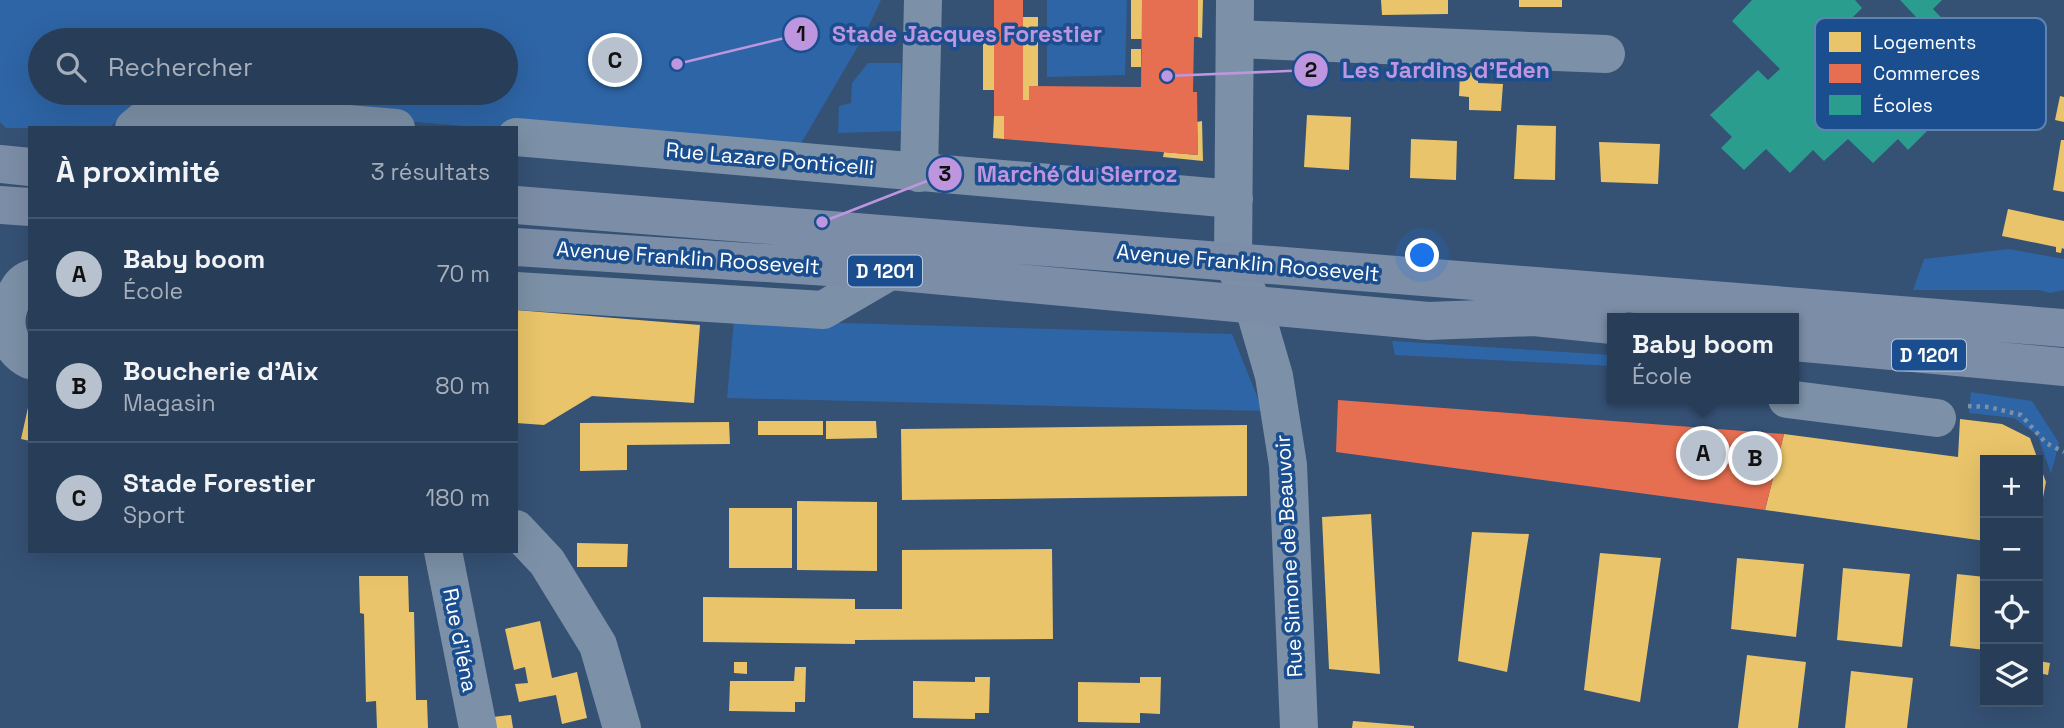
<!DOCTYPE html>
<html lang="fr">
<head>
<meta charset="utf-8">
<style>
	:root { --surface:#283d57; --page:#344861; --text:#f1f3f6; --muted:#a5aeba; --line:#44566d; --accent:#b8c2ce }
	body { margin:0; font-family:"Space Grotesk",sans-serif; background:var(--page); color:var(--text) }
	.controls { position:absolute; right:21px; bottom:21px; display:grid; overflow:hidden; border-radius:0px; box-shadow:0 7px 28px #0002 }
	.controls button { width:63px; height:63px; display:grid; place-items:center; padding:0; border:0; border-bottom:2px solid var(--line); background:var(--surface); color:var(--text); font:35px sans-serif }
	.you { position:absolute; left:1423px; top:256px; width:24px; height:24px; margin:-18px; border:5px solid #fff; border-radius:50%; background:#1a73e8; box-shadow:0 0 0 10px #1a73e833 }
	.badge { display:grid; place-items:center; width:46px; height:46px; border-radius:50%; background:var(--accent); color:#111; font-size:23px; font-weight:700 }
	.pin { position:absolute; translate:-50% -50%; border:4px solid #fff; box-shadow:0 2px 7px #0006 }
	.popup { position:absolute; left:1607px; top:313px; width:192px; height:91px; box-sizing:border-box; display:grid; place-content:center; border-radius:0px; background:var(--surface); filter:drop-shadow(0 2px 5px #0005); font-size:23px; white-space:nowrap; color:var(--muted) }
	.popup b { font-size:26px; color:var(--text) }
	.popup::after { content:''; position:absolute; left:50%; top:100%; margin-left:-14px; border:14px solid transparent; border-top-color:var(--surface) }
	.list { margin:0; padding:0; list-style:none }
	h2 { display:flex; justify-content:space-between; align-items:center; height:91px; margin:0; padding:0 28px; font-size:30px }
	h2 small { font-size:23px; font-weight:400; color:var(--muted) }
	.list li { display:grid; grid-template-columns:46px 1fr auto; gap:21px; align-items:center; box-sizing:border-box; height:112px; padding:0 28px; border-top:2px solid var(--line) }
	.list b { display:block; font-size:26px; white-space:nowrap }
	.list p { margin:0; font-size:23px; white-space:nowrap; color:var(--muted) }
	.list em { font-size:23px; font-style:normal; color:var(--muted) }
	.icon { flex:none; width:38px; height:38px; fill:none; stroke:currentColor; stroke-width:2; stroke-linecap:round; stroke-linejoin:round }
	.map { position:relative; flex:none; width:2064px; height:728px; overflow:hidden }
	.search { position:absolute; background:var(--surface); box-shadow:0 7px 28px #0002; left:28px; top:28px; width:490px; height:77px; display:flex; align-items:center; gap:18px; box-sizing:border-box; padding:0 24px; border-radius:38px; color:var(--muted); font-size:26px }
	.panel { position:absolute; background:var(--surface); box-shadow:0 7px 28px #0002; left:28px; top:126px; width:490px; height:427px; border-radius:0px }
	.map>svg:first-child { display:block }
	.green { fill:#2e65a6; fill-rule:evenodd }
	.homes { fill:#e9c46a }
	.shops { fill:#e76f51 }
	.schools { fill:#2a9d8f }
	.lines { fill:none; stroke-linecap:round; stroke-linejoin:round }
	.path { stroke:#7c91a7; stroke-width:4.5; stroke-dasharray:3.5 5; stroke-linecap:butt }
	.minor { stroke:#7c91a7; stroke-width:38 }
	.major { stroke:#7c8ea7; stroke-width:38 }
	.labels { text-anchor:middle; stroke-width:7; stroke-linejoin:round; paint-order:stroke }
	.shield { fill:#1a4e8f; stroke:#bacadd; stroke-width:2 }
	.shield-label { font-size:19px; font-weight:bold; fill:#fff }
	.street-label { font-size:21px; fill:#fff; stroke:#1a4e8f }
	.key { fill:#1a4e8f; stroke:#5f83b1; stroke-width:2 }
	.key-label { font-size:19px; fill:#fff }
	.leader { fill:none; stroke:#bd96df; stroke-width:2.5 }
	.callout-dot { fill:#bd96df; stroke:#1a4e8f; stroke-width:2.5 }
	.mark-label { font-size:21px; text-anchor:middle; font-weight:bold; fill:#111 }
	.callout-label { font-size:23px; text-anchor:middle; font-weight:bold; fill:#bd96df; stroke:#1a4e8f; stroke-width:7; stroke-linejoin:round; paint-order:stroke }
</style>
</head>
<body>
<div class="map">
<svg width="2064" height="728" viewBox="0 0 2064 728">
	<rect width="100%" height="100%" fill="#355174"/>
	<path class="green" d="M0 0H881L864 36 796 152 516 128H489L141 100 109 128H6L0 122ZM40 40H506V93H40Z
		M1047 0H1127L1125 75 1047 77Z
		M868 63H901L902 131 838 133 839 106 851 103 852 83Z
		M2009 249 2064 259V290L2050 293 2039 290H1913L1924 259Z
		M734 320 1232 334 1263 411 727 398Z
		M1392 341 1612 355V366L1395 355Z
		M1971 392 2032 401 2059 443 2051 474 2038 436 2014 418 1969 413Z"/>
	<path class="homes" d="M1131 0H1142V39H1131Z
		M1198 0H1203L1202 38 1198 37Z
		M1381 0H1448V14L1382 15Z
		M1519 0H1562V7H1519Z
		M1023 17H1038V86H1029V100H1023Z
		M983 32H994V90H983Z
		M1131 49H1141V67H1131Z
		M1460 72 1478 73V83L1503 84 1501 111 1469 110V97L1459 96Z
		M2060 96 2064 97V122L2055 120Z
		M1307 115 1351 117 1349 170 1304 167Z
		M994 116H1004V139L993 138Z
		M1202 121 1203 161 1163 157 1164 152 1198 155 1197 122Z
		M1517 125 1556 126 1555 180 1514 179Z
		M1411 139 1457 141 1456 180 1410 178Z
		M2061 140H2064V192L2053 190Z
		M1599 142 1660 144 1658 184 1601 182Z
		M2008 209 2064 221V249L2062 248 2061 253 2056 252V247L2002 236Z
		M516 310 700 325 694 403 592 396 544 425 516 423Z
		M29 403H30V441L21 439Z
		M1960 419 2002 424 2030 438 2038 460H1985V541L1765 510 1784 434 1958 457Z
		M758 421H823V435H758Z
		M826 421H876L877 438 826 439Z
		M729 422 730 444 627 445V470L580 471V423Z
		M1247 425V496L902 500 901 429Z
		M2038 461 2046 482 2039 518 2038 517Z
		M797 501 877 502V571L797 570Z
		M729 508H792V568H729Z
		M1371 514 1380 674 1329 669 1322 517Z
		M1472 532 1529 534 1507 672 1458 661Z
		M577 543 628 544 627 567H577Z
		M1052 549 1053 639 855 640V644L703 642V597L855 599V609H902V550Z
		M1600 553 1661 558 1640 702 1584 690Z
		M1737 558 1804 564 1796 637 1731 629Z
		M1843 568 1910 574 1902 647 1837 640Z
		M1957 574 1985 577V650L1950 646Z
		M359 576H408L409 612H414L416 700H427L428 728H377L376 701 366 702 364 614 360 613Z
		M540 621 552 678 577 672 587 718 562 724 556 695 519 702 515 684 528 683 525 667 514 670 505 629Z
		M1747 655 1806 662 1798 728H1738Z
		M2039 661 2050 663 2048 675 2038 673Z
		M734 662H747V674L734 673Z
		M795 667H806L805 702H795V712L729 711 730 681H794Z
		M1851 671 1913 678 1907 728H1845Z
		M975 677H990L989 713H975V719L913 718V681L975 682Z
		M1140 677H1161L1160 714 1140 713V723L1078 722V682L1140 683Z
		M511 715 513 728H495L493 717Z
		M1353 721 1414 726V728H1352Z"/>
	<path class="shops" d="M994 0H1023V100H1029V86L1141 87 1142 0H1198V37H1194L1193 92H1197L1198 155 1004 139V116H994Z
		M1338 400 1784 434 1765 510 1336 452Z"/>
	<path class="schools" d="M1752 0H1855L1862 8 1827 43 1849 65 1874 41 1884 50 1917 18 1900 0H1942L1933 9 1959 36 1935 60 1931 57 1920 69 1943 93 1920 117 1930 128 1908 150 1898 139 1873 163 1848 139 1824 161 1813 150 1790 173 1766 149 1744 170 1721 148 1732 137 1710 115 1758 70 1768 80 1780 69 1732 21Z"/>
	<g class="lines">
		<path class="path" d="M1968 406 1989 407 2021 415 2046 443 2064 452"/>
		<path class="minor" d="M1235 0 1233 262 1253 304 1274 376 1288 465 1299 728
			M1236 39 1606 54
			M134 128 158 108 396 128
			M516 137 1234 199
			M919 173 923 0
			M30 279C22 282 19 288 15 295 0 316 5 348 30 360
			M516 291 823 310 890 271
			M1787 399 1937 418
			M516 529 547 562 598 645 622 728
			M443 551 478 728"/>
		<path class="major" d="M0 164 30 167
			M0 205 30 207
			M516 205 2064 328
			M516 247 890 271 1428 321 1534 317 1612 325
			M1794 342 2064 367"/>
	</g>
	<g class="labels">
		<g class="shield">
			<rect x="848" y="255.5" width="74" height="31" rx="5"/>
			<rect x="1892" y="339.5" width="74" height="31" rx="5"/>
		</g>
		<g class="shield-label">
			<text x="885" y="278">D 1201</text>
			<text x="1929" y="362">D 1201</text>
		</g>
		<g class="street-label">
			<text transform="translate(770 159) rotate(5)" y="7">Rue Lazare Ponticelli</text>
			<text transform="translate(688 258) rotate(4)" y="7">Avenue Franklin Roosevelt</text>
			<text transform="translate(1248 263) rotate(5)" y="7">Avenue Franklin Roosevelt</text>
			<text transform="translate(1289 556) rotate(-93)" y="7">Rue Simone de Beauvoir</text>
			<text transform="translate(460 640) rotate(79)" y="7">Rue d'Iéna</text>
		</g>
	</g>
	<rect x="1815" y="18" width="231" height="112" rx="10" class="key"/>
	<rect x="1829" y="32" width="32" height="20" fill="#e9c46a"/>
	<rect x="1829" y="64" width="32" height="19" fill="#e76f51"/>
	<rect x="1829" y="95" width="32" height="20" fill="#2a9d8f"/>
	<g class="key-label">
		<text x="1873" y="49">Logements</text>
		<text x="1873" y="80">Commerces</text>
		<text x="1873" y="112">Écoles</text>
	</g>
	<path class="leader" d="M677 64L801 34M1167 76L1311 70M822 222L945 174"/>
	<g class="callout-dot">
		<circle cx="677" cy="64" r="7"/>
		<circle cx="1167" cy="76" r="7"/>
		<circle cx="822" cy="222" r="7"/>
		<circle cx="801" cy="34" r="18"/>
		<circle cx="1311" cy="70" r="18"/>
		<circle cx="945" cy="174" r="18"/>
	</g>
	<g class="mark-label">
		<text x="801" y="41">1</text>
		<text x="1311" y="77">2</text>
		<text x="945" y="181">3</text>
	</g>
	<g class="callout-label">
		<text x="967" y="42">Stade Jacques Forestier</text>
		<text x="1446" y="78">Les Jardins d'Eden</text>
		<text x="1077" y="182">Marché du Sierroz</text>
	</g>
</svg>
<div class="controls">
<button>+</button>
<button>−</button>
<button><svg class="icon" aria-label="locate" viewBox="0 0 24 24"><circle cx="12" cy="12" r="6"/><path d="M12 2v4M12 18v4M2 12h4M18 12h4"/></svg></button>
<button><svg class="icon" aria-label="layers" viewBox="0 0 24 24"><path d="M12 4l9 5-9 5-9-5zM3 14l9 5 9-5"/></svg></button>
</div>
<div class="you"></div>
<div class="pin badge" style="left:1703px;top:453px">A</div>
<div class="popup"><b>Baby boom</b>École</div>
<div class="pin badge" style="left:1755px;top:458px">B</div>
<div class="pin badge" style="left:615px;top:60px">C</div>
<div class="search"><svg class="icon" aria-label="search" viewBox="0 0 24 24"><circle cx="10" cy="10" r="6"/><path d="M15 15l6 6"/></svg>Rechercher</div>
<section class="panel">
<h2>À proximité<small>3 résultats</small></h2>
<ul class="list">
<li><span class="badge">A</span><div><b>Baby boom</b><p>École</p></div><em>70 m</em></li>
<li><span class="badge">B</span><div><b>Boucherie d'Aix</b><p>Magasin</p></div><em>80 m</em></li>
<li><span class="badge">C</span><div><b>Stade Forestier</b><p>Sport</p></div><em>180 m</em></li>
</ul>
</section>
</div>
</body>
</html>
